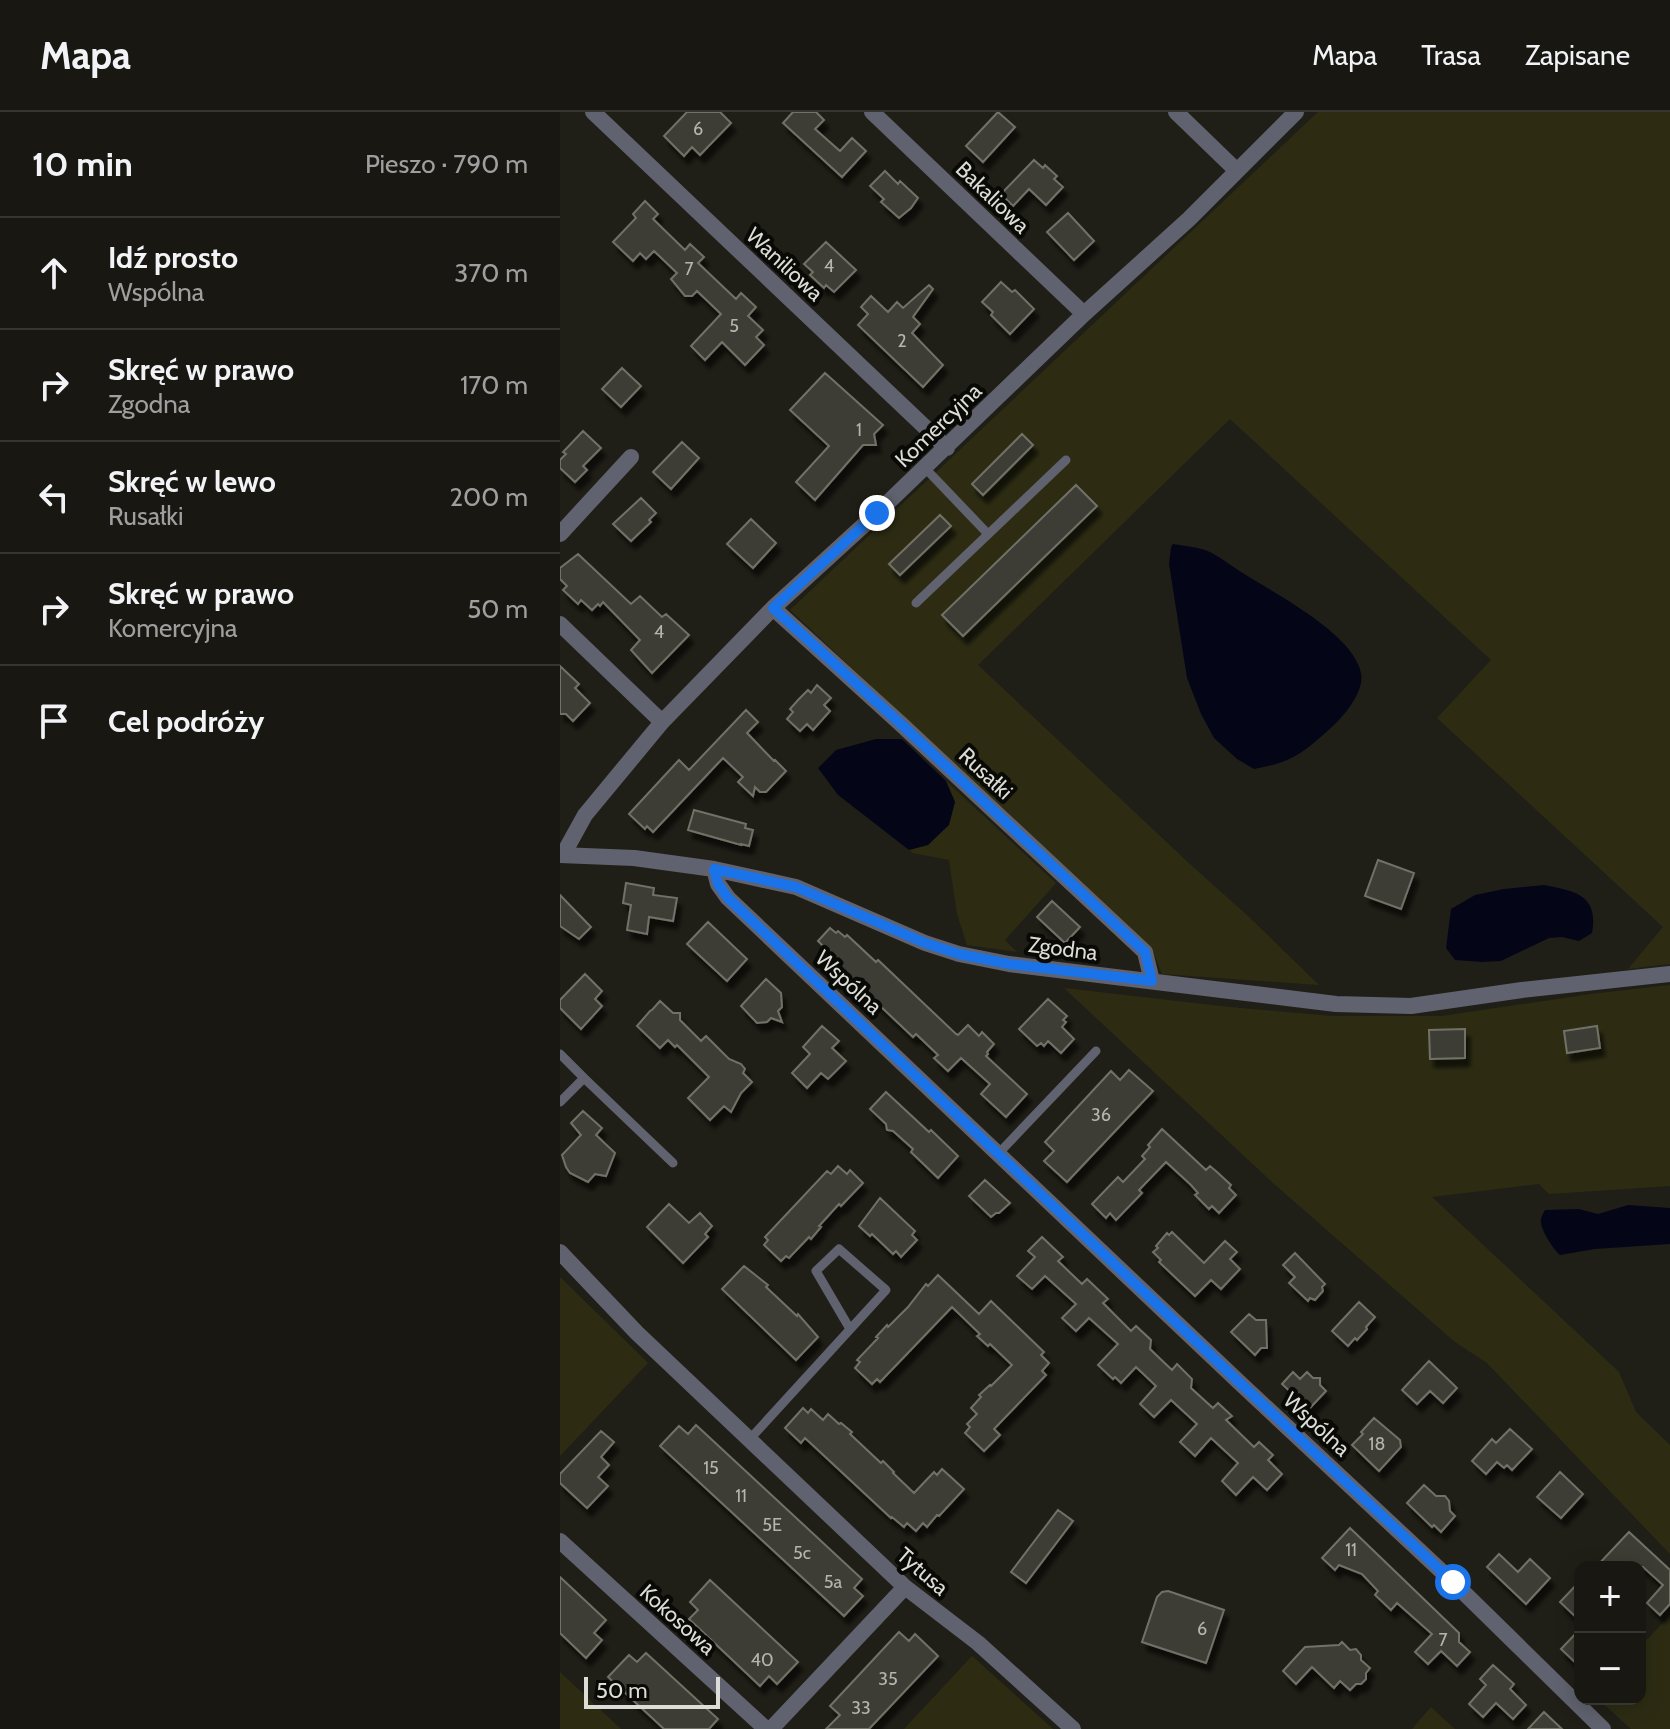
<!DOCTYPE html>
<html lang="pl">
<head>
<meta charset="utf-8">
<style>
	:root { --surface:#181711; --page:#25241f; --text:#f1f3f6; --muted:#9f9f9f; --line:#363631 }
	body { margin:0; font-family:Cabin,sans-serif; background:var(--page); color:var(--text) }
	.controls { position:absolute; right:24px; bottom:24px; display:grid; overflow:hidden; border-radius:16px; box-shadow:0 4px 20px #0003 }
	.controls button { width:72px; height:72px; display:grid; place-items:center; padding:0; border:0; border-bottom:2px solid var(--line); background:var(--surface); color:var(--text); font:40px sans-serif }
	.scale { position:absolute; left:24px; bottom:20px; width:136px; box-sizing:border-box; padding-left:8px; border:4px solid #ddddd7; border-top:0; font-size:22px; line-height:28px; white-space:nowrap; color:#ddddd7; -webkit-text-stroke:6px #090906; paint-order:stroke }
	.stop { position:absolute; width:24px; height:24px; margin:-18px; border:6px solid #1a73e8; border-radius:50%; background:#fff }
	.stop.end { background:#1a73e8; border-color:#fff; box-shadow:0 2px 8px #0008 }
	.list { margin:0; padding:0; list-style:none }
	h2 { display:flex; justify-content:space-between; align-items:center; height:104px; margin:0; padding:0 32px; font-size:34px }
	h2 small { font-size:26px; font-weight:400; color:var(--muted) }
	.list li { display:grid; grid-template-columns:52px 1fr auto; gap:24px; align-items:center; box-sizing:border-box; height:112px; padding:0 32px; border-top:2px solid var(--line) }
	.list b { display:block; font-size:30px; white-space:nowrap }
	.list p { margin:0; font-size:26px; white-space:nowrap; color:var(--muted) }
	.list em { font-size:26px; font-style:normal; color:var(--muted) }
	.icon { flex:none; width:44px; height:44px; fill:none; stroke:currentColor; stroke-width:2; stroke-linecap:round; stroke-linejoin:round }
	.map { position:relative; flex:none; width:1110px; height:1617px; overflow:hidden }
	header { display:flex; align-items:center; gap:48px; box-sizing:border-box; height:112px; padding:0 40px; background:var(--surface); border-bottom:2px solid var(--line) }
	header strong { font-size:38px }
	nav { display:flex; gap:44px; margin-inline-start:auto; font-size:28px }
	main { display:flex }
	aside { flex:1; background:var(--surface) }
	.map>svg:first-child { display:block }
	.green { fill:#2d2c13 }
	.water { fill:#040618 }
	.building { fill:#3d3d34; stroke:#717167; stroke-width:2; filter:url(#shadow) }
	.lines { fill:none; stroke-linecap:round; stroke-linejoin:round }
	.lane { stroke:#60636f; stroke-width:9 }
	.street { stroke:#60636f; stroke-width:16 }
	.route { stroke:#1a73e8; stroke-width:10 }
	.labels { text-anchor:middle; stroke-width:8; stroke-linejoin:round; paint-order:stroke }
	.number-label { font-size:18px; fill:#b5b5ae }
	.street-label { font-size:22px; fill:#ddddd7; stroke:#090906 }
</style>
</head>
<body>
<header>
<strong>Mapa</strong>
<nav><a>Mapa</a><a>Trasa</a><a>Zapisane</a></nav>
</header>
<main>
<aside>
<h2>10 min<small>Pieszo · 790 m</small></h2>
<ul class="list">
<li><svg class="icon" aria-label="ahead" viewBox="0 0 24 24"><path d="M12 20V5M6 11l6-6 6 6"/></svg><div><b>Idź prosto</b><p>Wspólna</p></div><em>370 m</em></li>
<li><svg class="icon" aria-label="right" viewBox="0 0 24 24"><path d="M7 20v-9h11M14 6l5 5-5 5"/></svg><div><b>Skręć w prawo</b><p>Zgodna</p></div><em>170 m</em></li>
<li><svg class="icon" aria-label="left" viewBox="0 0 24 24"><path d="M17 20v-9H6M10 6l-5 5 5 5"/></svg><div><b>Skręć w lewo</b><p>Rusałki</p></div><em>200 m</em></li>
<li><svg class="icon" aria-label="right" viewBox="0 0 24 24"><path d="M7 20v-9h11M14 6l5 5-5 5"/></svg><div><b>Skręć w prawo</b><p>Komercyjna</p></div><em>50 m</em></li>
<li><svg class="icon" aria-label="arrive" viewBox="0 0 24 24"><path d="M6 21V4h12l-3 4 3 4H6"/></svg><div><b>Cel podróży</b></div></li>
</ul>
</aside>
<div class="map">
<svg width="1110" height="1617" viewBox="0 0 1110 1617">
	<defs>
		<filter id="shadow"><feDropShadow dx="4.5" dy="8" stdDeviation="2" flood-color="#0009"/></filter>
	</defs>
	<rect width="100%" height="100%" fill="#201f17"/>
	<path class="green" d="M758 0H1110V852L1068 857 1103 815 877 606 931 548 670 307 418 553 632 754 688 804 759 873 602 862 593 839 230 498Z
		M386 669 496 771 445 828 457 840 407 833 397 802 389 748 353 741 349 738 368 733 395 690Z
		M1110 873V1074L989 1082 979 1072 872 1085 1059 1260 1076 1300 1110 1333V1442L927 1251 895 1230 713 1071 504 876 669 895 772 904H882L1031 882Z
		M0 1165 88 1251 0 1344Z
		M1110 1503V1617H1071L1038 1587H1080V1535Z
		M412 1544 493 1617H344Z
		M0 1560 61 1617H0Z
		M871 1595 895 1617H852Z"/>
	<path class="water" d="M613 432C625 434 639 435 650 440 662 446 674 456 686 463 718 483 794 523 801 561 805 578 785 603 773 614 744 640 734 650 694 657L677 647 654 626 641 602 627 566 609 452 611 435Z
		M316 627H342L386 669 395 690 389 713 368 733 349 738 278 683 258 656 276 638Z
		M984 773C1015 779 1039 783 1032 821L1019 829 1002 825 989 826 941 849 922 850 895 848 886 836 891 797 915 783 944 777Z
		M1068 1093 1110 1096V1132L1035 1137 1000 1143C994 1138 982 1120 981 1111 980 1106 983 1102 985 1098L1019 1097 1038 1102Z"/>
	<path class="building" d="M127 0H160L171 11 140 43 132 35 124 44 104 24Z
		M233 0H256L264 8 255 17 280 39 292 26 306 39 282 65 223 11Z
		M438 0 455 15 423 50 406 34Z
		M474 48 483 56 485 53 497 64 494 67 503 75 486 93 469 77 453 94 441 82Z
		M325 59 338 72 340 69 358 86 351 96 339 106 321 90 324 87 310 74Z
		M85 89 98 102 93 107 125 138 130 132 144 145 138 151 176 187 181 181 196 195 188 204 203 218 196 225 204 233 185 253 162 230 145 248 131 234 161 202 137 179 132 184H125L111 167 117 161 94 139 86 147 80 141 73 149 53 130 76 106 73 102Z
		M508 101 534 129 514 148 487 120Z
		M266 130 296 158 274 180 266 173 264 176 250 163 253 160 244 152Z
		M441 170 452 180 455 178 474 197 450 222 431 203 433 200 422 190Z
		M369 173 373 177 353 205 360 212 352 221 383 253 363 275 298 213 308 202 301 195 311 184 328 200 337 190 343 196Z
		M62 256 81 274 61 295 42 277Z
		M265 261 323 313 314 322 316 333H303L255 388 236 370 269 334 230 298Z
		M23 319 41 336 23 354 27 358 15 370 0 356V348L6 342 3 340Z
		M462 322 473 333 423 383 412 372Z
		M122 330 139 346 111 377 93 360Z
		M516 373 537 394 403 524 382 503Z
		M81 386 96 401 89 408 91 410 71 429 53 412Z
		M380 403 391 414 340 463 329 452Z
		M191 407 216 431 193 456 167 432Z
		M18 442 71 492 80 484 102 505 106 502 129 523 92 561 71 538 80 528 43 490 40 494 38 492 32 498 21 488 18 492 3 478 7 474 0 467V456Z
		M0 554 19 572 15 576 30 591 13 609 6 602H0Z
		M257 573 271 586 264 593 270 599 253 618 247 612 240 619 227 607 233 600 230 597 239 587 248 578 251 581Z
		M186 598 198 610 187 621 214 649 215 648 226 659 206 680H200L195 675 193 684 178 670 183 665 163 646 93 720 87 714 85 717 69 702 119 648 129 658Z
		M134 698 186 712 185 716 193 718 189 734 181 732V733L128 718Z
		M818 748 854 761 841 797 805 784Z
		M66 771 94 776 93 783 117 786 113 809 89 805 87 822 67 818 71 793 63 791Z
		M0 783 31 815 19 827 0 814Z
		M492 789 520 815 505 831 477 805Z
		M148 810 187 847 167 869 127 832Z
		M270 816 276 821 278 819 285 825 287 823 316 850 318 848 396 922 398 923 408 913 419 924 422 920 434 932 427 940 428 942 426 944 467 982 446 1005 421 982 430 972 401 946 388 959 374 946 378 943 356 922 353 925 264 841 267 838 258 829Z
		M25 862 42 879 35 887 42 894 21 917 0 896V888Z
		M206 867 221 881 222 895 218 899 222 910 211 906 207 910 197 911 181 894Z
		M488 887 507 904 503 908 506 910 502 915 514 927 501 941 488 929 484 934 481 931 477 934 459 917Z
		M100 889 113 901H120V908L141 929 146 924 169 947 181 952 185 957 183 961 192 970 181 981 171 1000 164 994 150 1008 128 986 149 965 117 933 115 935 108 928 100 936 77 914 90 899 92 898Z
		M262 914 279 929 272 936 286 949 268 967 261 961 247 976 232 961 250 942 243 935Z
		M1037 914 1040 936 1007 941 1004 919Z
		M905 917V946L870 947 869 918Z
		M569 958 593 979 507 1070 484 1049 494 1039 485 1030 551 959 560 968Z
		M326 980 369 1020 371 1018 398 1044 378 1066 351 1040 353 1037 333 1019 327 1018 326 1012 310 997Z
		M23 999 42 1016 36 1023 55 1041 46 1064 35 1062 28 1070 10 1061 6 1055 2 1043 21 1023 11 1011Z
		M602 1017 646 1058 650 1054 657 1060 671 1073 669 1076 676 1083 659 1101 652 1094 649 1097 635 1083 638 1081 631 1073 606 1050 579 1078 582 1081 556 1108 550 1101 546 1106 532 1092 558 1065 563 1070 585 1047 582 1044 590 1035 588 1033Z
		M278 1054 287 1062 290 1058 303 1071 281 1094 279 1092 259 1114 261 1115 251 1127 249 1125 229 1146 226 1144 221 1149 204 1133 208 1128 205 1125 267 1059 271 1062Z
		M425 1068 450 1091 439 1101H436L431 1105 409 1084Z
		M320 1086 355 1119 352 1123 357 1128 341 1145 336 1139 333 1142 312 1122 310 1124 299 1114Z
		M109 1092 129 1111 140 1101 152 1114 145 1122 148 1125 123 1151 87 1115Z
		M612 1120 644 1151 665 1129 677 1140 670 1147 680 1157 661 1177 651 1168 635 1184 599 1150 601 1148 593 1140 598 1136 596 1134 607 1121 609 1123Z
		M482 1125 503 1145 498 1149 522 1172 527 1167 548 1187 543 1191 571 1219 576 1214 591 1228 590 1237 612 1258 617 1252 632 1267 631 1276 653 1296 658 1291 672 1304 666 1308 694 1335 699 1330 713 1343 708 1348 722 1362 707 1378 693 1365 676 1383 662 1369 678 1351 651 1326 635 1344 620 1330 637 1312 611 1288 594 1305 580 1292 596 1274 576 1255 561 1271 555 1265 553 1267 538 1253 558 1232 529 1206 516 1219 502 1206 516 1192 485 1164 472 1177 457 1164 475 1145 468 1139Z
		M735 1141 765 1172 762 1175 763 1179 755 1188 750 1186 748 1189 729 1171 735 1165 723 1153Z
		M184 1154 208 1173 206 1175 237 1204 238 1202 258 1225 236 1248 162 1177Z
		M378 1163 419 1202 431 1189 484 1240 481 1243 489 1251 482 1259 486 1263 434 1317 440 1323 424 1339 405 1321 410 1315 407 1312 417 1302 411 1296 421 1285 419 1283 430 1273 431 1274 452 1253 430 1232 428 1234 417 1224 420 1222 392 1195 320 1270 317 1267 312 1272 295 1256 300 1250 297 1248 318 1226 316 1225 327 1213 328 1215 348 1195 366 1172 368 1174Z
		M799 1190 815 1205 806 1215 807 1217 797 1228 795 1226 788 1234 772 1219Z
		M689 1202 696 1208H706L707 1236H701L695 1243 671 1220Z
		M869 1249 897 1276 883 1291 870 1279 857 1292 842 1278Z
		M733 1260 740 1267 747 1260 753 1266H760V1273L766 1279 749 1297 722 1272Z
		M243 1296 248 1301 251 1297 263 1308 268 1302 279 1312 281 1311 292 1320 290 1322 321 1351 323 1349 334 1360 333 1361 354 1381 374 1360 377 1363 382 1357 404 1377 379 1404 377 1403 367 1415 363 1411 356 1419 347 1411 344 1415 332 1405 331 1406 245 1326 241 1331 225 1316Z
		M814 1306 840 1328 841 1335 819 1359 792 1333 803 1322 801 1320Z
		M136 1313 302 1467 294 1476 303 1484 284 1504 100 1334 119 1314 128 1322Z
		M950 1317 972 1337 952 1358 947 1353 944 1356 937 1350 926 1362 912 1349 932 1327 936 1331Z
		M41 1319 54 1330 41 1345 49 1353 38 1365 48 1374 27 1396 0 1371V1362Z
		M1000 1360 1023 1382 1001 1406 977 1385Z
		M864 1373 876 1384H885L889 1389 890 1399 895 1404 881 1420 874 1413 872 1415 847 1391Z
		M498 1398 513 1409 466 1471 451 1460Z
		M790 1416 899 1521V1530L910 1540 897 1554 881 1539 868 1552 855 1540 872 1522 837 1491 831 1498 815 1483 818 1479 802 1462 779 1453 775 1458 762 1446Z
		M1069 1420 1110 1458V1492L1100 1503 1087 1491 1103 1473 1083 1455H1036Z
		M939 1442 958 1460 970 1447 990 1466 966 1492 927 1455Z
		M0 1465 46 1508 34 1521 42 1528 26 1546 0 1521Z
		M150 1468 238 1550 217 1572 209 1564 200 1574 129 1507 138 1498 130 1490Z
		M1020 1469V1509L1000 1490Z
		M608 1479 664 1498 646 1551 582 1530 597 1485 602 1480Z
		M1020 1517V1555L1001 1537Z
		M339 1520 349 1529 355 1522 378 1544 309 1617H266L280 1603 270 1594Z
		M782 1530 790 1538 796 1537 801 1543V1548L810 1556 806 1561V1567L801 1572H796L790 1578 780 1569 774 1576 752 1555 736 1572 723 1559 745 1535 779 1533Z
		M86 1541 158 1607 149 1617H104L48 1565 69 1543 77 1550Z
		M933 1553 954 1572 950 1577 966 1593 953 1607 936 1591 923 1605 909 1592 926 1573 920 1567Z
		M984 1600 1002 1617H968Z"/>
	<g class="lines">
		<path class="lane" d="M365 356 428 422
			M356 491 506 348
			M0 942 24 966 0 990
			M24 966 113 1051
			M438 1042 536 939
			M189 1328 326 1178 279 1137 256 1159 290 1217"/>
		<path class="street" d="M33 0 387 336
			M312 0 524 202
			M616 0 677 59
			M0 422 71 345
			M213 496 342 613 585 840 592 869
			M0 512 102 610
			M0 743 74 746 154 757 236 775 365 831 399 842 449 852 776 892 851 894 962 878 1110 862
			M3 743 25 703 102 610 213 496 317 401 524 202 629 107 736 0
			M154 757 158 772 168 786 680 1271 893 1470 1043 1617
			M0 1140 77 1221 345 1475 418 1531 513 1617
			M0 1429 206 1617
			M211 1617 345 1475"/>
	</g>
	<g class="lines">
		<path class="route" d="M317 401 213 496 342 613 585 840 592 869 449 852 399 842 365 831 236 775 154 757 158 772 168 786 680 1271 893 1470"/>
	</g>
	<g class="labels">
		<g class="number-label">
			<text x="138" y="23">6</text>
			<text x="269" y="160">4</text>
			<text x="129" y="163">7</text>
			<text x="174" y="220">5</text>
			<text x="342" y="235">2</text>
			<text x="299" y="324">1</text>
			<text x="99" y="526">4</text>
			<text x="541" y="1009">36</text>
			<text x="817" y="1338">18</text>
			<text x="151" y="1362">15</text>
			<text x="181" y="1390">11</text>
			<text x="212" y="1419">5E</text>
			<text x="791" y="1444">11</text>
			<text x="242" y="1447">5c</text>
			<text x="273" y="1476">5a</text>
			<text x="642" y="1523">6</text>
			<text x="883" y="1534">7</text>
			<text x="202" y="1554">40</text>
			<text x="328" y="1573">35</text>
			<text x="301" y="1602">33</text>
		</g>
		<g class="street-label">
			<text transform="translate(433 85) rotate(44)" y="8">Bakaliowa</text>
			<text transform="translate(225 152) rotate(43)" y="8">Waniliowa</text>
			<text transform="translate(378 313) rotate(-44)" y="8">Komercyjna</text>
			<text transform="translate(426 661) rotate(43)" y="8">Rusałki</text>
			<text transform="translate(503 836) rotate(7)" y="8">Zgodna</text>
			<text transform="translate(289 870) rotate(43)" y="8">Wspólna</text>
			<text transform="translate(757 1312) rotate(43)" y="8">Wspólna</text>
			<text transform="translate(363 1459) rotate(41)" y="8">Tytusa</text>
			<text transform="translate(118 1507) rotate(42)" y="8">Kokosowa</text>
		</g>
	</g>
</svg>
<div class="controls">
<button>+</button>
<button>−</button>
</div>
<div class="scale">50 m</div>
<div class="stop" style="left:893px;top:1470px"></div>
<div class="stop end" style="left:317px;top:401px"></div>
</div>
</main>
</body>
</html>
